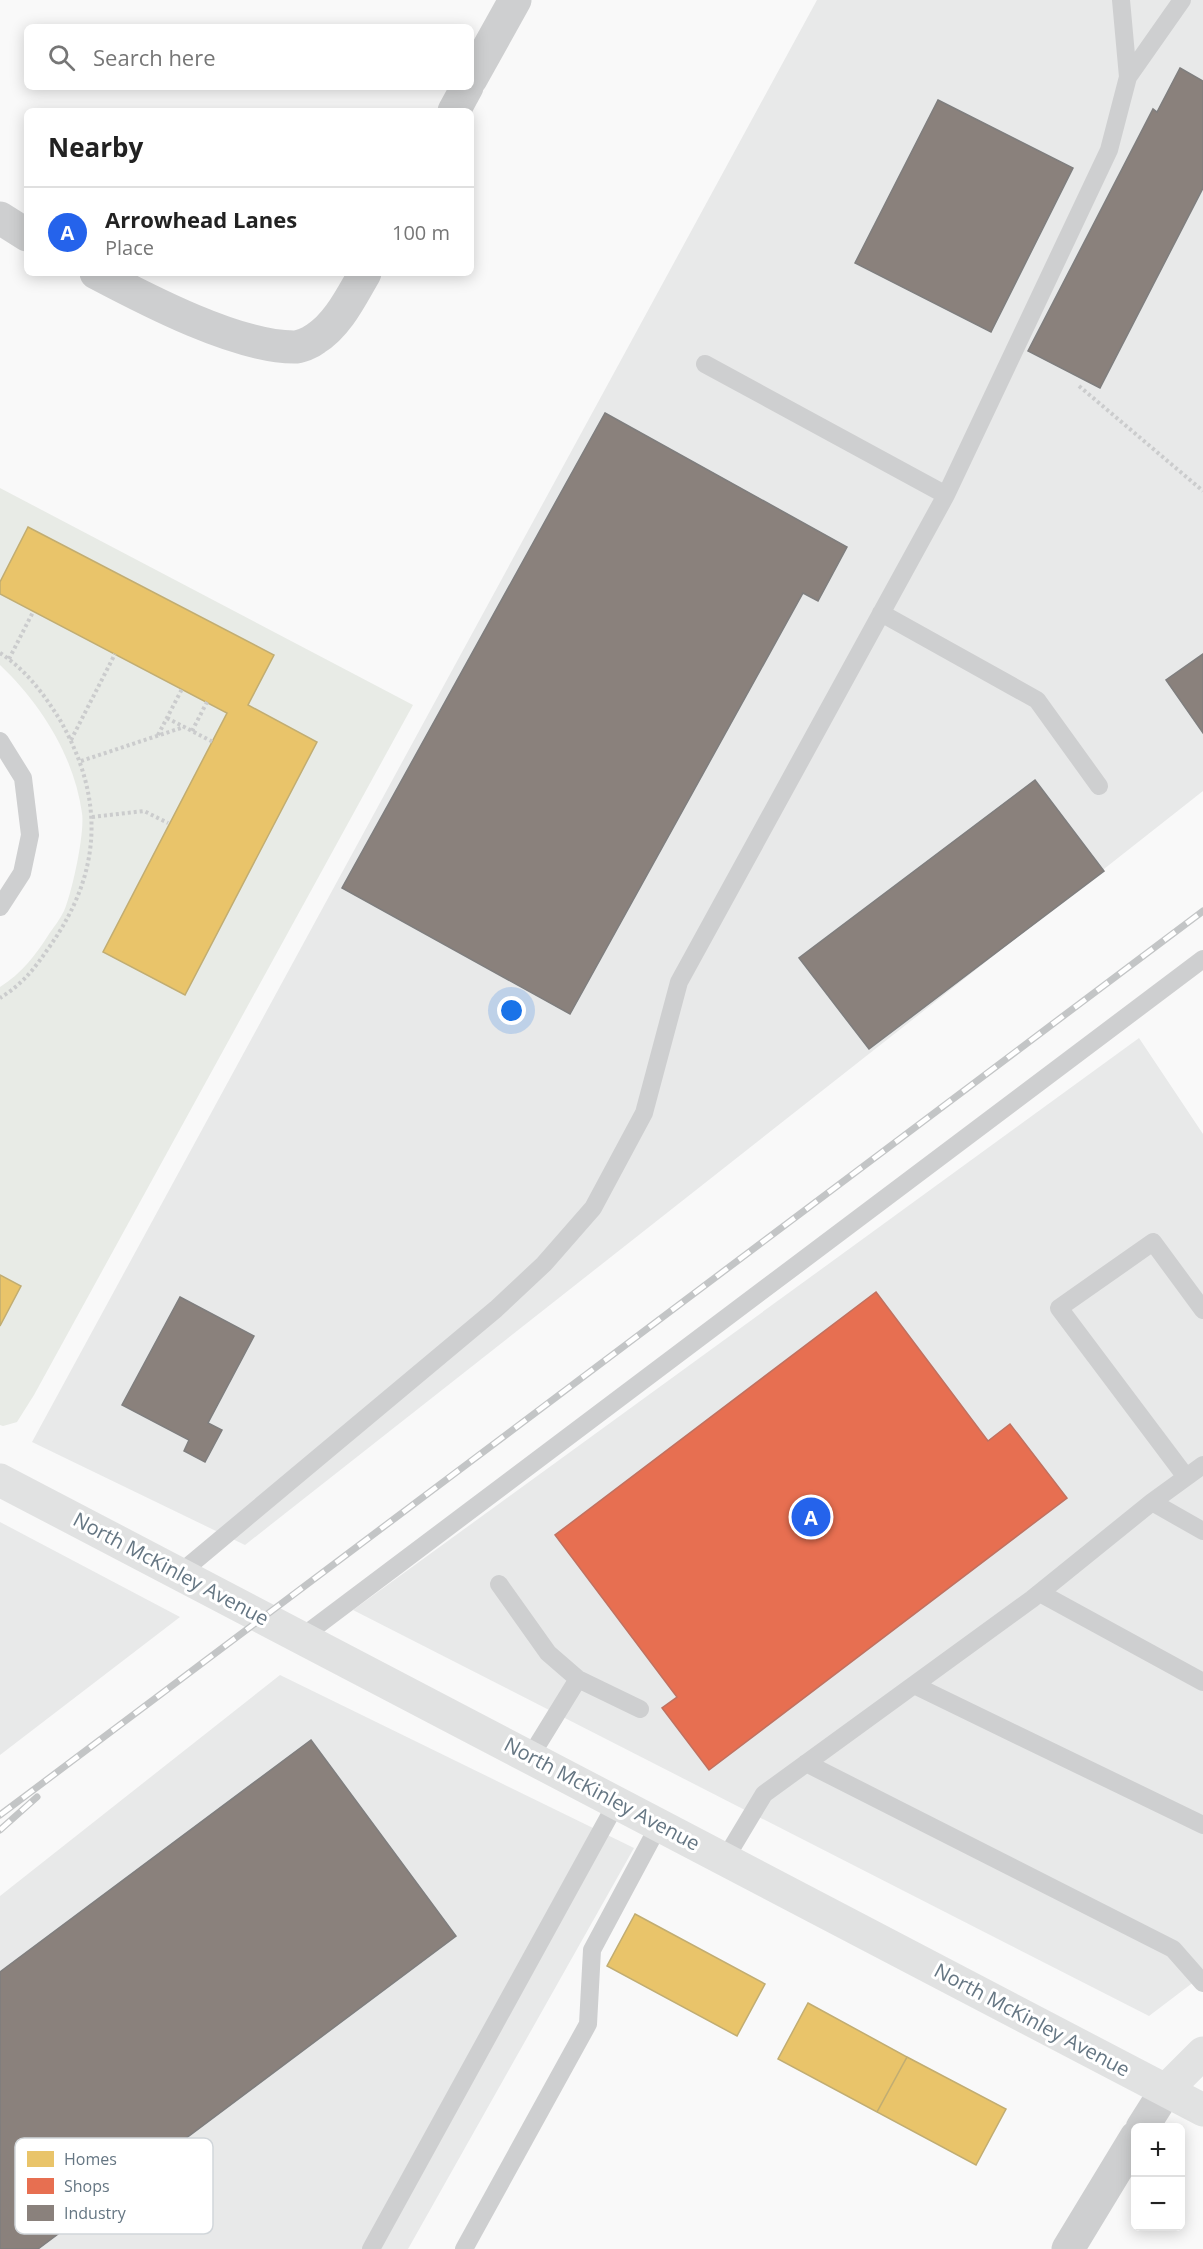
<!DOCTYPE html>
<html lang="en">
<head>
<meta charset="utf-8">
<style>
	:root { --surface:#fff; --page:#f6f6f6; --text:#222; --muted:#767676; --line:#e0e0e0; --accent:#2563eb }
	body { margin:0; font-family:"Open Sans",sans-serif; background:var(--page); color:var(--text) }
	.controls { position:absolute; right:18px; bottom:18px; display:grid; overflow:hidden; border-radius:9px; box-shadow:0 3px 15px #0003 }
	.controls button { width:54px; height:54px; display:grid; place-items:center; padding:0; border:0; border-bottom:2px solid var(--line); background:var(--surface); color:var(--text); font:30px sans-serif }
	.you { position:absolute; left:512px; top:1011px; width:21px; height:21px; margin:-15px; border:4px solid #fff; border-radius:50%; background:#1a73e8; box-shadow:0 0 0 9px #1a73e833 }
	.badge { display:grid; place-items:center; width:39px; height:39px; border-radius:50%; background:var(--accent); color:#fff; font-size:20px; font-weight:700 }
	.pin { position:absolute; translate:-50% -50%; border:3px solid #fff; box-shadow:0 2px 6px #0006 }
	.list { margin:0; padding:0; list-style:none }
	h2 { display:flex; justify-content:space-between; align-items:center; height:78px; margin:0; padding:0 24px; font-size:26px }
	h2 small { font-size:20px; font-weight:400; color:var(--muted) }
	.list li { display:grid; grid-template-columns:39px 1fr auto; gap:18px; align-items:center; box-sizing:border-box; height:90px; padding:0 24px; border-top:2px solid var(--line) }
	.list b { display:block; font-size:22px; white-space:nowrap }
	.list p { margin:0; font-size:20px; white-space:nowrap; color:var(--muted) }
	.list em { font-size:20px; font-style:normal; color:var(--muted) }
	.icon { flex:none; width:33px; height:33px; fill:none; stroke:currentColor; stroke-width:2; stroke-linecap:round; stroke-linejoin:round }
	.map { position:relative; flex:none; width:1203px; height:2249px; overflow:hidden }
	.search { position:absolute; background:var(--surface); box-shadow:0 3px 15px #0003; left:24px; top:24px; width:450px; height:66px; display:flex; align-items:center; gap:15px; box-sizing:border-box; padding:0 21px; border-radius:9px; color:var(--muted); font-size:22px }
	.panel { position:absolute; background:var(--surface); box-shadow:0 3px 15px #0003; left:24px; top:108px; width:450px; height:168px; border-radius:9px }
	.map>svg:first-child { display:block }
	.built { fill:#e8e9e9 }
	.green { fill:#e8ebe6 }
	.homes { fill:#e9c46a; stroke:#c1ad72; stroke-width:1.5 }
	.shops { fill:#e76f51; stroke:#c07160; stroke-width:1.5 }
	.industry { fill:#8a817c; stroke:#7f7e7e; stroke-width:1.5 }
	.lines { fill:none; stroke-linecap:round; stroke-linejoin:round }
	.path { stroke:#cbcccd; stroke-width:4; stroke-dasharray:3 3; stroke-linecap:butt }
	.lane { stroke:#cecfd0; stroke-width:18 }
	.street { stroke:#cecfd0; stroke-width:33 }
	.secondary { stroke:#e1e2e2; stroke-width:33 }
	.rail-casing { stroke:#c3c5c6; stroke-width:7 }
	.rail { stroke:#fff; stroke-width:4.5; stroke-dasharray:14; stroke-linecap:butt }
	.labels { text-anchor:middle; stroke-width:6; stroke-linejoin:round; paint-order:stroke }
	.street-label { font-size:20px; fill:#657683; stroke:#fff }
	.key { fill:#fff; stroke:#d1d6da; stroke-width:1.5 }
	.key-label { font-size:16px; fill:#657683 }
</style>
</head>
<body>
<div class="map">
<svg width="1203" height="2249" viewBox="0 0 1203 2249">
	<rect width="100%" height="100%" fill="#f9f9f9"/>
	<path class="built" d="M817 0H1203V791L245 1545 32 1442Z
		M1139 1038 1203 1134V1975L1149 2016 353 1610Z
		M0 1522 180 1617 0 1755Z
		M280 1675 634 1848 408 2249H0V1896Z"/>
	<path class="green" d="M0 488 413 705 34 1395 17 1422 3 1426 0 1425V1326L20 1286 0 1275V987C21 974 36 955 49 934 54 927 60 919 64 911 72 893 85 833 82 813 74 756 41 704 0 665V594L227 713 103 952 184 994 317 742 248 705 273 654 29 527 0 582Z"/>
	<path class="homes" d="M28 527 274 655 248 705 317 742 185 995 103 952 227 713 0 594V582Z
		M0 1275 21 1286 0 1326Z
		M635 1914 765 1984 737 2036 607 1966Z
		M808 2003 907 2057 877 2112 778 2059Z
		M907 2057 1006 2109 976 2165 877 2112Z"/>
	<path class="shops" d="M876 1292 988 1441 1010 1424 1067 1498 709 1770 662 1708 677 1697 555 1535Z"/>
	<path class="industry" d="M1180 68 1203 81V188L1100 388 1028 351 1153 109 1157 112Z
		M938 100 1073 168 991 332 855 263Z
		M605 413 847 547 818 601 803 593 570 1014 342 888Z
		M1203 654V733L1166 680Z
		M1035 780 1104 871 869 1049 799 958Z
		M180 1297 254 1336 208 1423 222 1430 205 1462 184 1451 189 1440 122 1405Z
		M311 1740 456 1936 38 2249H0V1972Z"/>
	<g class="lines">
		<path class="path" d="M1079 386 1203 491
			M0 653C26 670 44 694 60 720 105 799 102 872 50 946 34 969 24 983 0 998
			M9 659 33 612
			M167 718 213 742
			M192 731 207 702
			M158 735 182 689
			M71 740 115 654
			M81 761 184 727
			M92 817 144 811 168 823"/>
		<path class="lane" d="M1128 77 1182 0
			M705 364 946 495
			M881 613 1037 700 1099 786
			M0 741 23 778 30 835 22 873 0 907
			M1186 1477 1059 1308 1153 1242 1203 1310
			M1152 1502 1203 1465
			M179 1574 496 1309 544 1264 593 1208 644 1113 679 982 946 495 1109 150 1128 77 1121 0
			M499 1584 548 1653 578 1679 640 1709
			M1040 1593 1203 1682
			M302 1637 1203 959
			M914 1685 1203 1825
			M530 1757 578 1679
			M806 1763 1173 1949 1203 1983
			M725 1859 764 1794 1032 1599 1152 1502 1203 1531
			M371 2249 617 1802
			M464 2249 588 2024 592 1950 659 1825"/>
		<path class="street" d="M471 79 515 0
			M454 111 467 87
			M0 218 27 235
			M96 273C147 300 237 347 294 347 300 347 310 343 315 339 338 325 352 295 365 273
			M1142 2128 1166 2090
			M1068 2249 1136 2137"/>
		<path class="secondary" d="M0 1480 1203 2110
			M1166 2090 1203 2053"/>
		<defs>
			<path id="rail" d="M0 1815 1203 911
				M0 1830 37 1797"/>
		</defs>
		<use href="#rail" class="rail-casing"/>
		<use href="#rail" class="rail"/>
	</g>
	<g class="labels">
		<g class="street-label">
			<text transform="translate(171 1569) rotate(28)" y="7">North McKinley Avenue</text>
			<text transform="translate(602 1794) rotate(28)" y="7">North McKinley Avenue</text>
			<text transform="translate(1032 2020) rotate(28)" y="7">North McKinley Avenue</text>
		</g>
	</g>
	<rect x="15" y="2138" width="198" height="96" rx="9" class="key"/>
	<rect x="27" y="2151" width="27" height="16" fill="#e9c46a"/>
	<rect x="27" y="2178" width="27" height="16" fill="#e76f51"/>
	<rect x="27" y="2205" width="27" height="16" fill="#8a817c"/>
	<g class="key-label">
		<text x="64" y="2165">Homes</text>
		<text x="64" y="2192">Shops</text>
		<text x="64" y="2219">Industry</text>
	</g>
</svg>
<div class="controls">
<button>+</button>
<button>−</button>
</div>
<div class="you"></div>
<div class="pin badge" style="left:811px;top:1517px">A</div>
<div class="search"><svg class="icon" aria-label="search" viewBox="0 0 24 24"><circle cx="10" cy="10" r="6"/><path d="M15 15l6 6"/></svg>Search here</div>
<section class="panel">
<h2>Nearby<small></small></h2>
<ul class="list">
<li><span class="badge">A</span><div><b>Arrowhead Lanes</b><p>Place</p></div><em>100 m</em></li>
</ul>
</section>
</div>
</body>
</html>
